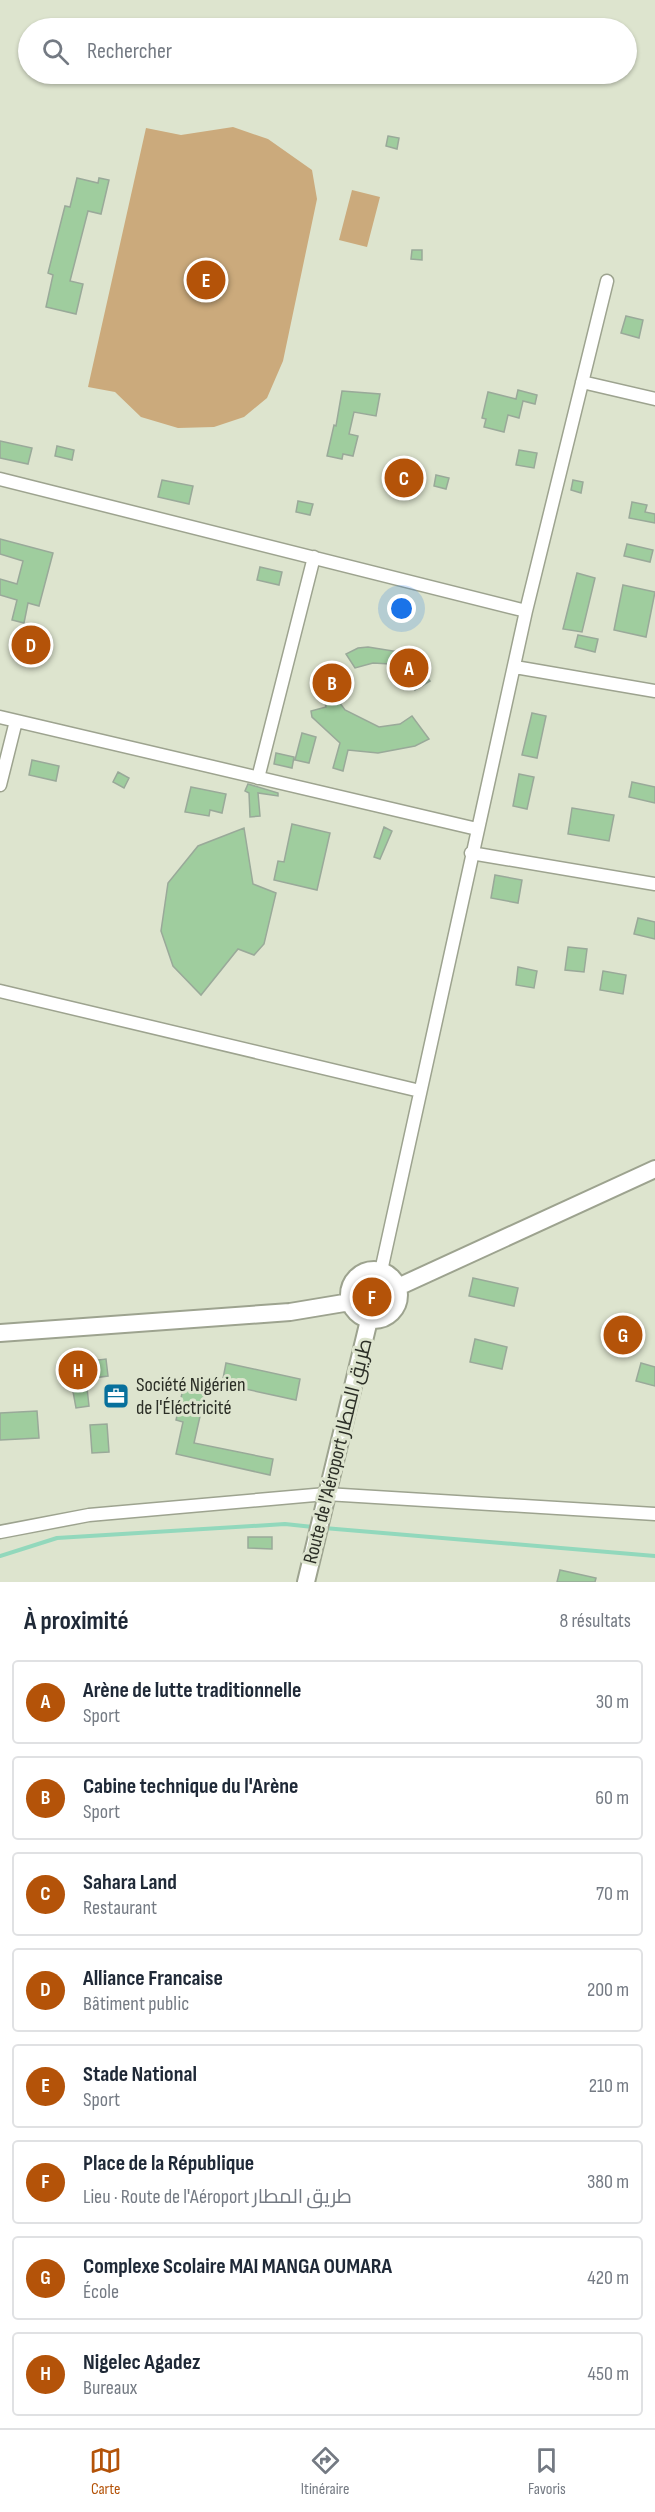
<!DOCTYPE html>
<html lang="fr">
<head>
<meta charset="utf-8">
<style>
	:root { --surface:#fff; --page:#f6f6f7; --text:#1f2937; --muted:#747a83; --line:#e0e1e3; --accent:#b45309 }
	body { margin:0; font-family:"Sofia Sans Condensed",Cairo,sans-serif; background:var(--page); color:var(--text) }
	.you { position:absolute; left:402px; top:609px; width:21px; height:21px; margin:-15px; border:4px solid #fff; border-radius:50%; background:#1a73e8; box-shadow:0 0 0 9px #1a73e833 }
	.badge { display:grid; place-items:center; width:39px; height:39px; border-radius:50%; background:var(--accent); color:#fff; font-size:20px; font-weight:700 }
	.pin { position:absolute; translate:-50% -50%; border:3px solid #fff; box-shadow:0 2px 6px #0006 }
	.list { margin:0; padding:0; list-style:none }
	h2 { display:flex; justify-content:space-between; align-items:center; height:78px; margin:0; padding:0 24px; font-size:26px }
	h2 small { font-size:20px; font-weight:400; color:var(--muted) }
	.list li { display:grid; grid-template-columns:39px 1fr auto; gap:18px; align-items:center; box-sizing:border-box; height:84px; margin:0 12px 12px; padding:0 12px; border:2px solid var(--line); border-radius:6px }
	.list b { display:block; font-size:22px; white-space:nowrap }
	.list p { margin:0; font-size:20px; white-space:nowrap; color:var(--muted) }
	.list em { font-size:20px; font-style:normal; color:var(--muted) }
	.icon { flex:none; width:33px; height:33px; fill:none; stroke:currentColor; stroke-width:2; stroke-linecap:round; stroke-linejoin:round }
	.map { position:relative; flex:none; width:655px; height:1582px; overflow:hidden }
	.search { position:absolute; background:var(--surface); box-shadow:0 2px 4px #0004; left:18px; right:18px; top:18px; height:66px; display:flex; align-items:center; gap:15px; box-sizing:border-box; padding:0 21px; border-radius:33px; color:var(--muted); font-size:22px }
	.sheet { height:846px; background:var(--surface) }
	nav { display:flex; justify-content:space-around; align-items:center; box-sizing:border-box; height:84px; border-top:2px solid var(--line); background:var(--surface); font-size:16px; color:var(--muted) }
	nav a { display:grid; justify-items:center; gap:3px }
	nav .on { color:var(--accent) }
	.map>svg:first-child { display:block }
	.green { fill:#cbaa7c }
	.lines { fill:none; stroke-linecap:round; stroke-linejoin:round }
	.stream { stroke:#92d8bc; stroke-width:4 }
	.building { fill:#9fcd9e; stroke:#99a999; stroke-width:1.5 }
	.minor-casing { stroke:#9da38f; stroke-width:15 }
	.major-casing { stroke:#9da38f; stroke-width:20 }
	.minor { stroke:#fff; stroke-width:12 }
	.major { stroke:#fff; stroke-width:16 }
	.labels { text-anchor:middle; stroke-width:6; stroke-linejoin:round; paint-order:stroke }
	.poi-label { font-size:20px; fill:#2b2e26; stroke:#dde4ce; text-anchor:start }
	.street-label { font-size:20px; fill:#2b2e26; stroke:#dde4ce }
</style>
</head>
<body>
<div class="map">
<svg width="655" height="1582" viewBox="0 0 655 1582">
	<rect width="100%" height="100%" fill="#dde4ce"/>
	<path class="green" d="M233 127 268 139 312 170 317 199 283 361 267 398 244 417 214 427 178 428 141 417 115 392 88 387 146 128 181 135Z
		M352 190 380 197 367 247 339 240Z"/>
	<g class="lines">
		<path class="stream" d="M324 1528 655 1556
			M0 1556 57 1538 285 1524 313 1527"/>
	</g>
	<path class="building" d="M388 136 399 138 397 149 386 146Z
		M77 178 98 183 99 178 109 180 101 214 88 211 70 281 83 284 76 314 46 307 53 275 48 273 65 206 70 207Z
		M412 250H422V260L411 259Z
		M626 316 643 320 639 338 621 333Z
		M518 390 537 395 535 404 523 401 519 418 508 415 504 432 484 427 486 419 482 418 488 392 516 399Z
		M342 391 380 394 376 416 354 412 349 434 358 436 353 456 343 454 342 459 327 456 334 425 336 426Z
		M0 441 32 448 28 464 0 458Z
		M57 446 74 450 72 460 55 456Z
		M519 450 537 453 534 468 516 465Z
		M395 469 406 471 400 495 389 493Z
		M436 475 449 478 446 489 434 486Z
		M162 480 193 486 189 504 158 497Z
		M573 480 583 482 581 493 571 490Z
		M298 501 313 504 310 515 296 512Z
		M632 502 647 505 645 512 655 514V523L629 518Z
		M0 539 53 553 39 606 28 603 24 623 12 620 17 600 0 595V579L17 584 23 561 0 554Z
		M627 544 653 550 650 562 624 556Z
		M260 567 282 572 279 585 257 580Z
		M577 573 595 578 582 632 563 629Z
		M623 585 655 592 646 637 614 630Z
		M578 635 598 639 595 652 575 647Z
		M368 647 399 652 413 661 430 681 415 690 405 673 390 664 373 663 355 668 346 654 358 648Z
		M332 666 343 674 334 695 345 710 379 727 400 724 412 716 429 739 415 746 378 753 348 750 343 771 333 768 340 743 312 717 311 711 326 707 322 691 325 679Z
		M532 713 546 716 537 758 522 755Z
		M302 733 316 737 309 763 295 760Z
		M276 753 294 757 292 768 274 764Z
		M32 760 59 766 56 781 29 775Z
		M118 772 129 778 124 788 113 782Z
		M519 774 534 777 527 809 513 806Z
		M632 782 655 787V803L629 797Z
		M248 784 278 793V796L258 793 260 816 250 817 249 793 245 791Z
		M191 787 226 794 222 813 210 810 209 816 185 812Z
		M572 808 614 815 609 841 568 834Z
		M292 824 330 833 317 890 274 880 278 861 284 862Z
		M384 827 392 831 380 859 374 857Z
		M244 828 253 884 276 893 264 944 254 955 238 949 201 995 173 966 161 931 168 883 198 846Z
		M495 875 522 880 518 903 491 898Z
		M638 918 655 922V939L634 934Z
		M568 947 587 949 584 972 565 970Z
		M518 967 537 971 534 988 516 985Z
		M603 971 626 975 623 994 600 990Z
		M473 1278 518 1288 514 1306 469 1296Z
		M475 1339 507 1347 502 1369 470 1362Z
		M106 1359 108 1376 86 1379 89 1406 76 1408 68 1364Z
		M226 1363 300 1379 296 1400 222 1384Z
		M641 1363 655 1367V1386L636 1381Z
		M183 1389 205 1394 194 1443 273 1459 270 1475 176 1454 183 1422 176 1420Z
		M37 1411 39 1438 0 1440V1413Z
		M107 1424 109 1452 92 1453 90 1425Z
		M248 1537H272V1549L248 1548Z
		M560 1570 596 1578 595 1582H557Z"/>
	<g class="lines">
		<defs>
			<path id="minor" d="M582 382 655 399
				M0 479 526 611
				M515 667 655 691
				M0 717 477 829
				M258 778 314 557
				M0 785 16 721
				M471 853 655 884
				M0 991 420 1091
				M381 1271 526 611 607 281
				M0 1532 89 1515 326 1494 655 1514"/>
			<path id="major" d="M349 1295a25 25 0 1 1 50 0a25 25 0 1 1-50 0Z
				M398 1287 655 1169
				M0 1333 290 1312 350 1302
				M306 1582 369 1320"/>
		</defs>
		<use href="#minor" class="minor-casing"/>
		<use href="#major" class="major-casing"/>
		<use href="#minor" class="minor"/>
		<use href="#major" class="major"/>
	</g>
	<defs>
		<symbol id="office-square" viewBox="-11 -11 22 22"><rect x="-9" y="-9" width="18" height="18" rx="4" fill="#07709c" stroke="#dde4ce"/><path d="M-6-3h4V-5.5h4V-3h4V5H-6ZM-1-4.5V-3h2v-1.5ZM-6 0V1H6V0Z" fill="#fff"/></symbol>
	</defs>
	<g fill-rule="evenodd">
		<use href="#office-square" x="101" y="1381" width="30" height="30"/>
	</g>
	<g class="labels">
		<g class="poi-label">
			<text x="136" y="1391">Société Nigérien<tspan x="136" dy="23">de l'Éléctricité</tspan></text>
		</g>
		<g class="street-label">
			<text transform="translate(337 1451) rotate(-76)" y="7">Route de l'Aéroport طريق المطار</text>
		</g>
	</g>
</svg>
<div class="you"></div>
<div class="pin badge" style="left:409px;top:668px">A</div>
<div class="pin badge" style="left:332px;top:683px">B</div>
<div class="pin badge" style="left:404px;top:478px">C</div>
<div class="pin badge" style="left:31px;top:645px">D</div>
<div class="pin badge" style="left:206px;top:280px">E</div>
<div class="pin badge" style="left:372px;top:1297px">F</div>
<div class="pin badge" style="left:623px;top:1335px">G</div>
<div class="pin badge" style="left:78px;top:1370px">H</div>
<div class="search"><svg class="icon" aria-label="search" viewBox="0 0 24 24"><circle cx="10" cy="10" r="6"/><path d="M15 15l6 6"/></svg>Rechercher</div>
</div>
<section class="sheet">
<h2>À proximité<small>8 résultats</small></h2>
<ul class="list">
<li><span class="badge">A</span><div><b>Arène de lutte traditionnelle</b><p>Sport</p></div><em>30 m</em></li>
<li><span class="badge">B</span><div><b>Cabine technique du l'Arène</b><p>Sport</p></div><em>60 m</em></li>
<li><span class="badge">C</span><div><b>Sahara Land</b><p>Restaurant</p></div><em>70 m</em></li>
<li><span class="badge">D</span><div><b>Alliance Francaise</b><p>Bâtiment public</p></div><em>200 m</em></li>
<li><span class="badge">E</span><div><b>Stade National</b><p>Sport</p></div><em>210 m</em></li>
<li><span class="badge">F</span><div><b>Place de la République</b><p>Lieu · Route de l'Aéroport طريق المطار</p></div><em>380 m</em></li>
<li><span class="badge">G</span><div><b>Complexe Scolaire MAI MANGA OUMARA</b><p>École</p></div><em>420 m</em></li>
<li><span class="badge">H</span><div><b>Nigelec Agadez</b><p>Bureaux</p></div><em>450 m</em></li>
</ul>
</section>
<nav>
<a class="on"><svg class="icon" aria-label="map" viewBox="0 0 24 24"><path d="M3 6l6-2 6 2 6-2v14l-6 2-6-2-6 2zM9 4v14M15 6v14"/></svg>Carte</a>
<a><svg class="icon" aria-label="directions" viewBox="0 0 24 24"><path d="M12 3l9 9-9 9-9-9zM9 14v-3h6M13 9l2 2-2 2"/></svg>Itinéraire</a>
<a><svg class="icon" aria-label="saved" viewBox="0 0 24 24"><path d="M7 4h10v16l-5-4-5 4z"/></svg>Favoris</a>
</nav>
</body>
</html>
